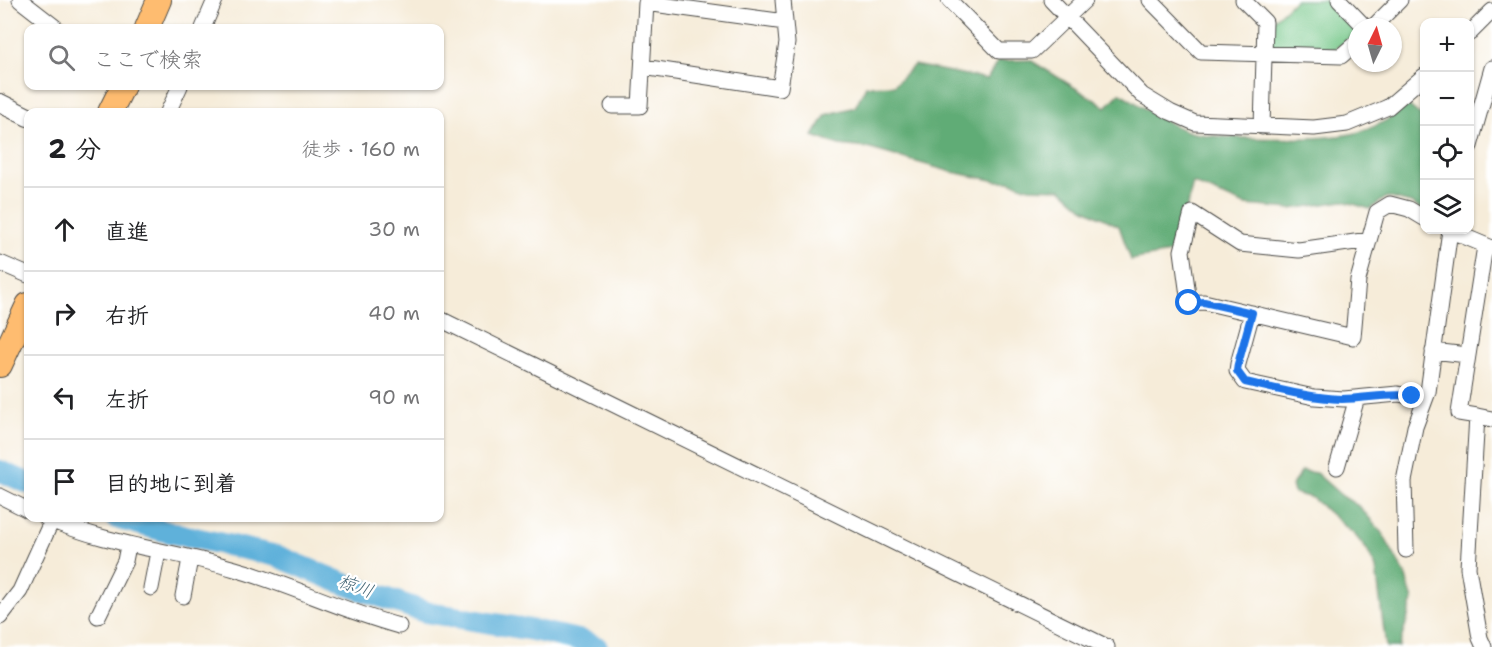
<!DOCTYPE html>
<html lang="ja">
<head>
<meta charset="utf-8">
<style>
	:root { --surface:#fff; --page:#f2f2f2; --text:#202124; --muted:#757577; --line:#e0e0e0 }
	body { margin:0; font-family:"Shantell Sans","Klee One",sans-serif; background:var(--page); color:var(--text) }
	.controls { position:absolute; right:18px; top:18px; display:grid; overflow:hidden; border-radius:12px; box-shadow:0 2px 4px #0004 }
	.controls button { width:54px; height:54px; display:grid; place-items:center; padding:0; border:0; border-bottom:2px solid var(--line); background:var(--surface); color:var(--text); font:30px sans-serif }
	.compass { position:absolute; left:1348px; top:18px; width:54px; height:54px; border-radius:50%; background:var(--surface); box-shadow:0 2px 4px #0004; rotate:5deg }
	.stop { position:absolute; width:18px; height:18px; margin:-14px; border:4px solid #1a73e8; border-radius:50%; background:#fff }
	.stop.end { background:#1a73e8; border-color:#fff; box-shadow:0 2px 6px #0008 }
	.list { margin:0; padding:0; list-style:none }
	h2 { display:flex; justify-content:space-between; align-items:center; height:78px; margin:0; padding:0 24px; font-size:26px }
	h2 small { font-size:20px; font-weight:400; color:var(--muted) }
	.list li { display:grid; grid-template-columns:39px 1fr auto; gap:18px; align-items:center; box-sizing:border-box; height:84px; padding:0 24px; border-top:2px solid var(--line) }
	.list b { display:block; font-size:22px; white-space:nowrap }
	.list em { font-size:20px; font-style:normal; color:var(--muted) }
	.icon { flex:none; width:33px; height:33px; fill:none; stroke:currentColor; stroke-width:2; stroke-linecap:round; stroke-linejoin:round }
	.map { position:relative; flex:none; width:1492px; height:647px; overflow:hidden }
	.search { position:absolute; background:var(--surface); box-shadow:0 2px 4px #0004; left:24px; top:24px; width:420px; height:66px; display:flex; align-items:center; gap:15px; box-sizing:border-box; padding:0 21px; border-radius:12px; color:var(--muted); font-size:22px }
	.panel { position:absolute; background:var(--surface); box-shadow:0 2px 4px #0004; left:24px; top:108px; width:420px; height:414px; border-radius:12px }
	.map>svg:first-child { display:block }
	.green { fill:#77c88a; stroke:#517a5a; stroke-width:1.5 }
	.forest { fill:#61ac76; stroke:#466c50; stroke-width:1.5 }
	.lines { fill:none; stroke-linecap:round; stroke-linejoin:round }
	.river { stroke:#5eb1da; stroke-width:22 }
	.minor-casing { stroke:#494845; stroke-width:17 }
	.tertiary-casing { stroke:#494845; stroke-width:20 }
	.trunk-casing { stroke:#494845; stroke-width:26 }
	.minor { stroke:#fff; stroke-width:15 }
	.tertiary { stroke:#fff; stroke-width:18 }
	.trunk { stroke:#febc70; stroke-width:24 }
	.route { stroke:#1a73e8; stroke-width:8 }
	.labels { text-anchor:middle; stroke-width:4.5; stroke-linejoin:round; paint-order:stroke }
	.water-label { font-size:18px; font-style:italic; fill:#3f6171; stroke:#fff }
</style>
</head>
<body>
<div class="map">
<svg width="1492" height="647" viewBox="0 0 1492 647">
	<rect width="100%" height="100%" fill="#fff"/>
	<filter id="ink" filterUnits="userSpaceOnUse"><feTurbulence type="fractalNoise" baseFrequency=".0167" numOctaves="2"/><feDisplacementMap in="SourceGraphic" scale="12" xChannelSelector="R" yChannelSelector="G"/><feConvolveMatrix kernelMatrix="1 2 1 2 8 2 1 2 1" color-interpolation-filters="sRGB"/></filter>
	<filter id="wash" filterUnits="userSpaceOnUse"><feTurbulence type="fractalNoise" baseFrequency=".008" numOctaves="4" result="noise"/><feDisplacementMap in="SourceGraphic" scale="24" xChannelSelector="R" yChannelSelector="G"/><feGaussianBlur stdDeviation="1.35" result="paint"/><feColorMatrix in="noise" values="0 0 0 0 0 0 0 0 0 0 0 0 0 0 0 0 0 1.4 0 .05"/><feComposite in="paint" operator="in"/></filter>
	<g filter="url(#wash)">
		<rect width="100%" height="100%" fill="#f6ecd9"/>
		<path class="green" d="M1295 0H1331L1356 27V34L1335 49 1275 48 1268 42 1269 24Z"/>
		<path class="forest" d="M1030 60 1106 107 1120 93C1142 106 1163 122 1187 131 1215 141 1321 140 1351 134 1371 130 1393 118 1408 105L1424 118V211L1411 203 1387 197 1370 209 1343 201 1291 209 1245 205 1193 183 1175 252 1131 260 1119 226 1083 208 1061 189 1029 188 1009 181H997L952 172 867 148 839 145 813 136 826 115 855 107 866 86 894 85 914 65 987 79 998 61Z
			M1302 471 1316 473 1342 496 1360 507 1382 533 1405 574 1413 600 1399 647H1386L1376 568 1367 550 1355 535 1312 498 1294 493 1292 485Z"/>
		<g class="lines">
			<path class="river" d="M0 471 28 483
				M116 518 168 532 277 556 342 583 425 612 532 630 583 641 597 647"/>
		</g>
	</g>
	<g filter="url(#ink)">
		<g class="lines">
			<defs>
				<path id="minor" d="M20 0 56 28
					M949 0 999 51H1032L1085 0
					M1051 0 1142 95 1170 112 1195 123 1314 128 1347 124 1388 107 1424 76
					M1150 0 1201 52 1341 56 1357 42
					M1243 0 1265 22 1262 127
					M1339 0 1365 27
					M1373 27 1400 0
					M203 28 215 0
					M1470 33 1492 11
					M643 67 780 88 787 43 785 22
					M612 106H640L646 3 785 22 783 0
					M168 112 180 86
					M1470 146 1492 68
					M1449 230 1492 248
					M1369 240 1299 250 1240 244 1192 213 1182 251 1189 303 1204 302 1353 337 1358 280 1377 212 1390 204 1409 209 1424 218
					M0 263 28 275
					M1252 313 1238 364 1237 371 1245 382 1314 397 1344 399 1398 394 1425 399
					M440 319 1107 647
					M1433 351 1467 355
					M1477 416 1492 419
					M1337 467 1357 398
					M0 496 28 510
					M46 518C108 545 171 550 235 569 291 585 343 611 399 626
					M1406 550 1404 481 1415 427 1428 392 1450 230
					M151 588 158 552
					M183 596 190 559
					M98 616 125 561 128 546
					M0 617 20 591 52 520
					M1484 647 1480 638 1468 568 1477 416 1459 413 1485 246"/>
				<path id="tertiary" d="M0 103 28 117"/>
				<path id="trunk" d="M147 28 159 0
					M110 112 123 86
					M0 365 28 305"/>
			</defs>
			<use href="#minor" class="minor-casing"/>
			<use href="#tertiary" class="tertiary-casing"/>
			<use href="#trunk" class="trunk-casing"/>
			<use href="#minor" class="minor"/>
			<use href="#tertiary" class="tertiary"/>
			<use href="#trunk" class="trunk"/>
		</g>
	</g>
	<g class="lines" filter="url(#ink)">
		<path class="route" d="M1189 303 1204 302 1252 313 1238 364 1237 371 1245 382C1277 389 1309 398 1342 399 1365 399 1388 393 1412 396"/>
	</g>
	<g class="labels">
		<g class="water-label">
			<text transform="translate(356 586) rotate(20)" y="6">椋川</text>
		</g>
	</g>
</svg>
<div class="controls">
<button>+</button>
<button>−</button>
<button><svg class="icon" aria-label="locate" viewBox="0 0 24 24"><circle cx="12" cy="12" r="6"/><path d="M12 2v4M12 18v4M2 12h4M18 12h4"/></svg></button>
<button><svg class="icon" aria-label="layers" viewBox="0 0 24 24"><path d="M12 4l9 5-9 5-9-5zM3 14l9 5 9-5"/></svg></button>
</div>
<svg class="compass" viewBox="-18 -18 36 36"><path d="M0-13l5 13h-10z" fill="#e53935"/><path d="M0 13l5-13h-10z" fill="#757577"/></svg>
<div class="stop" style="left:1189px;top:303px"></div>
<div class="stop end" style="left:1412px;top:396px"></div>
<div class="search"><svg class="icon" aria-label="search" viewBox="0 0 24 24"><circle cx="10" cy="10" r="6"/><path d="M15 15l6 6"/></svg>ここで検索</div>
<section class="panel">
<h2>2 分<small>徒歩 · 160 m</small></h2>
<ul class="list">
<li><svg class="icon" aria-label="ahead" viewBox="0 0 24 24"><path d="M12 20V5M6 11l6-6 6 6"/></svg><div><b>直進</b></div><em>30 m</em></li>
<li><svg class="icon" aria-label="right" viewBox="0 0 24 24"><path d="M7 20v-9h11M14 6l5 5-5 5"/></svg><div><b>右折</b></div><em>40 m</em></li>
<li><svg class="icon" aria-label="left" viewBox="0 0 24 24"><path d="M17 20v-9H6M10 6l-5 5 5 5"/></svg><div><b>左折</b></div><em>90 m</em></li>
<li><svg class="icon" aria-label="arrive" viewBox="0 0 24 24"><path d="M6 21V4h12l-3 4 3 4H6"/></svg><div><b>目的地に到着</b></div></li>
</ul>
</section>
</div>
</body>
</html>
